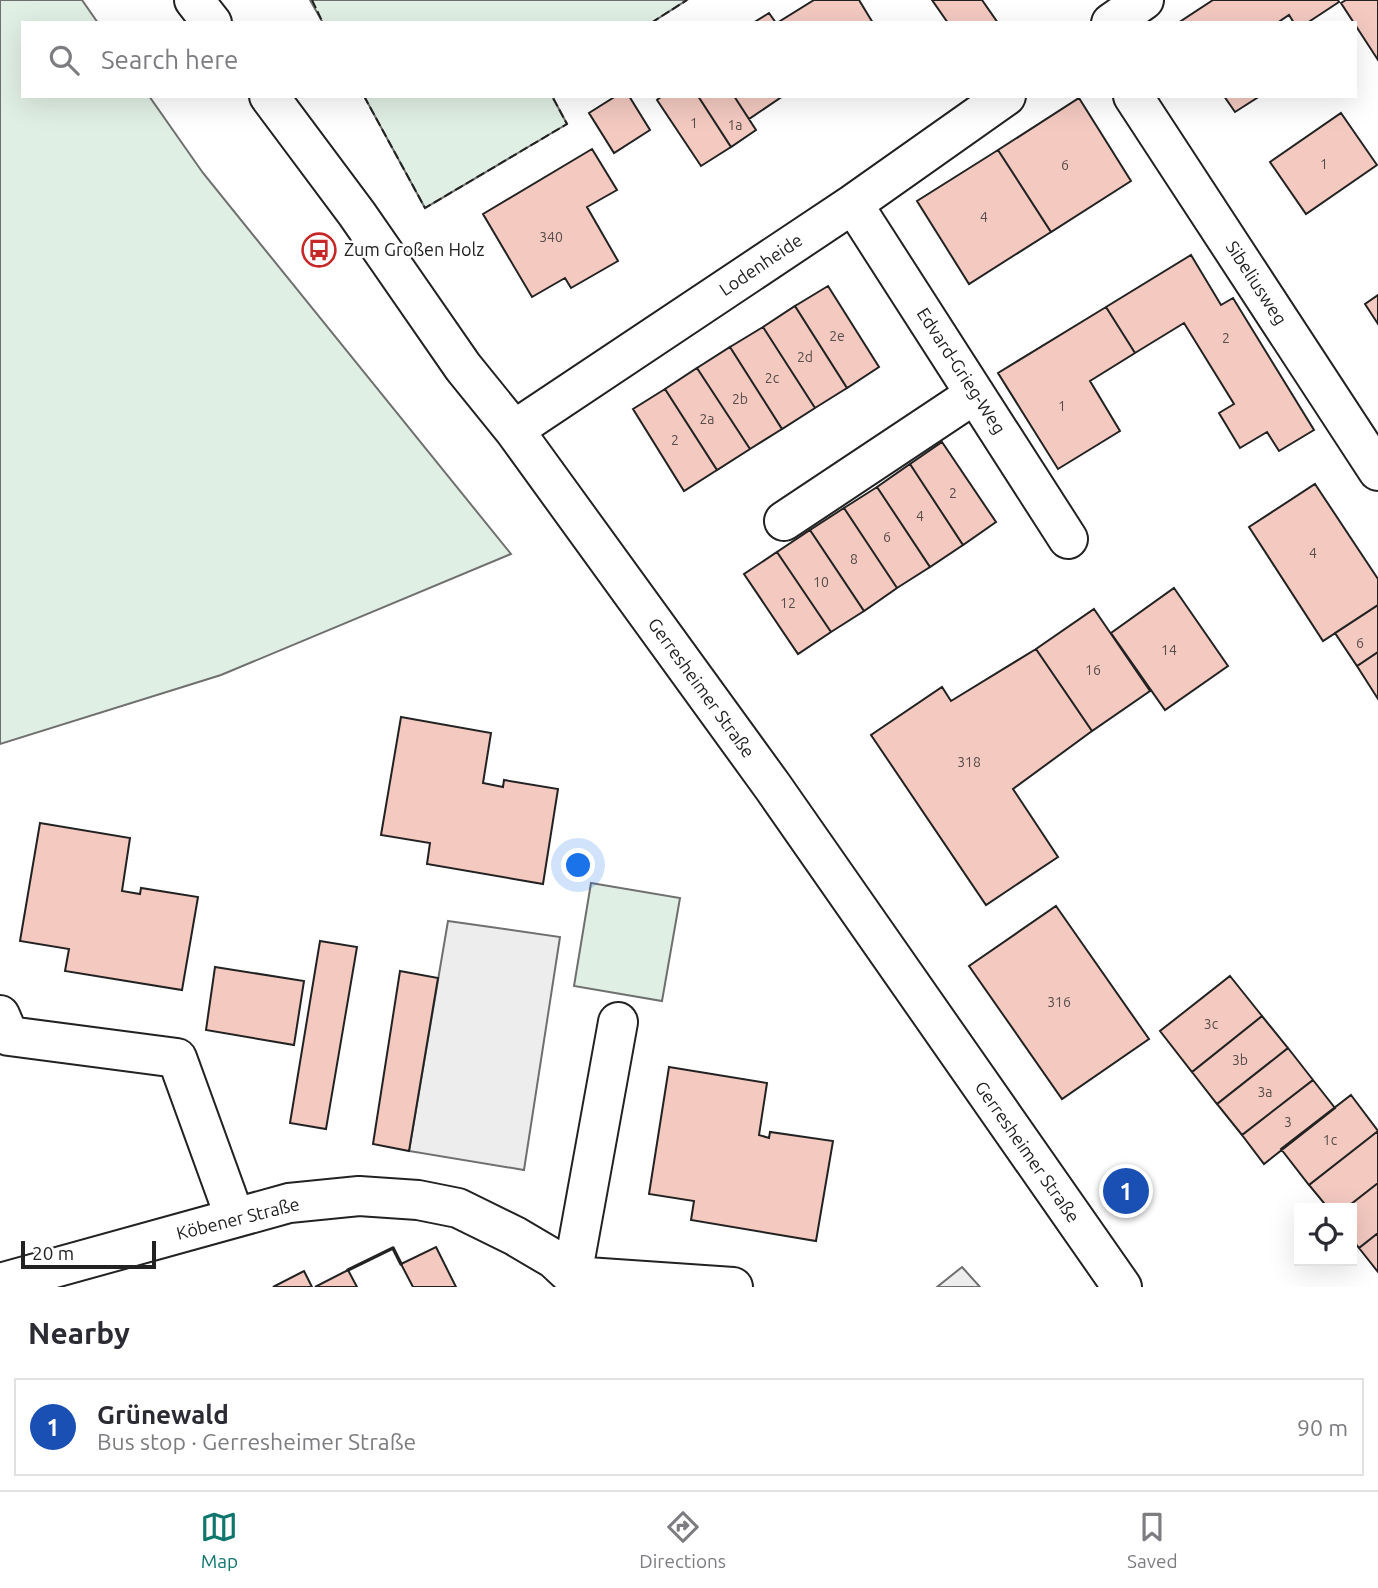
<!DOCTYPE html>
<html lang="en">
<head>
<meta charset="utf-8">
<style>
	:root { --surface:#fff; --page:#f7f7f7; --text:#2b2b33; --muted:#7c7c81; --line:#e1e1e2; --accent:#0f766e }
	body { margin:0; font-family:Ubuntu,sans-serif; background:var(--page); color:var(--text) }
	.controls { position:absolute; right:21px; bottom:21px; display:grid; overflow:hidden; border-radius:0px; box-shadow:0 7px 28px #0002 }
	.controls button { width:63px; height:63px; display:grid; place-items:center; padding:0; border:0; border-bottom:2px solid var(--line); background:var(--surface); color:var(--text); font:35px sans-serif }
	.scale { position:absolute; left:21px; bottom:18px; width:135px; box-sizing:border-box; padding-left:7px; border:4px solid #222; border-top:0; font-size:19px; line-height:24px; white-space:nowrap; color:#222; -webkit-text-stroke:5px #fff; paint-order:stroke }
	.you { position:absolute; left:579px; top:866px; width:24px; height:24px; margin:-18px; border:5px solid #fff; border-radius:50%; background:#1a73e8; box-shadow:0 0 0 10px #1a73e833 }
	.badge { display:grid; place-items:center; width:46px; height:46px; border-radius:50%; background:var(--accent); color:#fff; font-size:23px; font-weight:700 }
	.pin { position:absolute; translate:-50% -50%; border:4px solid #fff; box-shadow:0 2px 7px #0006 }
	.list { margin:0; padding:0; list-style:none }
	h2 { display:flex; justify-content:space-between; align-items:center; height:91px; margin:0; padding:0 28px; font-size:30px }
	h2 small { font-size:23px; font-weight:400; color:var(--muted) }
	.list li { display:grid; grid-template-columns:46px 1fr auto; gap:21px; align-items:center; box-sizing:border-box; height:98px; margin:0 14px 14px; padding:0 14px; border:2px solid var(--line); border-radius:0px }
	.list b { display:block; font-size:26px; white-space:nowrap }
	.list p { margin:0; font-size:23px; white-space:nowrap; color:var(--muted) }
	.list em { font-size:23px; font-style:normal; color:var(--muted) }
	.icon { flex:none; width:38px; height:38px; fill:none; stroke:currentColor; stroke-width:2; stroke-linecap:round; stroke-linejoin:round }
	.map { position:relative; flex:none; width:1378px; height:1287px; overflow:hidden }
	.search { position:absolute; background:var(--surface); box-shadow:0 7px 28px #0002; left:21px; right:21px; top:21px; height:77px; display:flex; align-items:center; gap:18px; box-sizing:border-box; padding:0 24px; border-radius:0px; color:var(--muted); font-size:26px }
	.sheet { height:203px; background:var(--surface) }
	nav { display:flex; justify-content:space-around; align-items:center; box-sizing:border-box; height:98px; border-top:2px solid var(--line); background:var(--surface); font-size:19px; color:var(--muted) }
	nav a { display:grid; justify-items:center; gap:4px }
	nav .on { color:var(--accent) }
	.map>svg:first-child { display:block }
	.green { fill:#e0efe3; stroke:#6f6f6f; stroke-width:2 }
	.parking { fill:#ededed; stroke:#6f6f6f; stroke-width:2 }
	.building { fill:#f3c9c0; stroke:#222; stroke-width:2 }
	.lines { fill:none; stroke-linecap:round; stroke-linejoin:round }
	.minor-casing { stroke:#222; stroke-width:42 }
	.minor { stroke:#fff; stroke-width:38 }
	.fence { stroke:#222; stroke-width:2; stroke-dasharray:9 3.5; stroke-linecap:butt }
	.wall { stroke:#222; stroke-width:3.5 }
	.labels { text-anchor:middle; stroke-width:5; stroke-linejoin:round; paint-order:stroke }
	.number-label { font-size:14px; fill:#564c4a }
	.poi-label { font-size:18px; fill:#222; stroke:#fff; text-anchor:start }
	.street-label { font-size:18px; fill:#222; stroke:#fff }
</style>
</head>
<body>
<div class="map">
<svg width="1378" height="1287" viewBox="0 0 1378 1287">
	<rect width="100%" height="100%" fill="#fff"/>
	<path class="green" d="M0 0H82L98 23H23V96H149L203 173 511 554 221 675 0 744Z
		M310 0H687L651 23H323Z
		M364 96H552L567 124 425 208Z
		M591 883 680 898 662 1001 574 986Z"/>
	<path class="parking" d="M448 921 560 937 524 1170 409 1151Z
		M962 1267 980 1287H937Z"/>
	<path class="building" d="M814 0H859L873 23H777Z
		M932 0H982L998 23H948Z
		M1213 0H1338L1339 2 1307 23H1294L1289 15 1277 23H1178Z
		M1346 0H1378V60L1341 3Z
		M769 13 776 23H753Z
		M616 96H629L650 130 614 153 589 113Z
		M662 96H698L731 147 701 166 657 100Z
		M698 96H734L756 130 731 147Z
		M734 96H783L749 119Z
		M1224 96H1260L1235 112Z
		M1079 98 1131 181 1051 232 998 150Z
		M1341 113 1377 165 1306 214 1270 162Z
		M592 149 617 190 587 207 618 261 571 288 565 278 532 297 483 214Z
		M998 150 1051 232 969 284 917 201Z
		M1191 255 1221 305 1233 298 1314 430 1279 451 1267 432 1240 448 1219 413 1234 404 1184 323 1135 353 1106 307Z
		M828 286 879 367 847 388 795 306Z
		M1378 295V324L1365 304Z
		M795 306 847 388 815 408 763 327Z
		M1106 307 1135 353 1090 381 1120 431 1058 469 998 373Z
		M763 327 815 408 782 429 730 347Z
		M730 347 782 429 750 449 697 368Z
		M697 368 750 449 717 470 665 389Z
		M665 389 717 470 684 491 633 409Z
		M942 442 996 522 963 545 910 464Z
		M910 464 963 545 930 567 877 487Z
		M1315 484 1378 579V605L1323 641 1249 527Z
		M877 487 930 567 897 588 844 508Z
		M844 508 897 588 864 611 810 530Z
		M810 530 864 611 831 632 777 552Z
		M777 552 831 632 798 654 744 574Z
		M1174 588 1228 666 1165 710 1111 633Z
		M1378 605V652L1357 666 1335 633Z
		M1094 609 1150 691 1092 731 1036 649Z
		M1036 649 1092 731 1013 789 1058 857 986 905 871 735 942 687 951 701Z
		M1378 652V699L1357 666Z
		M401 717 491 733 483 783 503 787 504 780 558 789 543 884 427 864 430 843 381 835Z
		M40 823 130 838 122 891 140 894 141 888 198 897 182 990 65 971 69 949 20 941Z
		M1056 906 1149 1039 1062 1099 969 966Z
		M320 941 357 947 326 1129 290 1123Z
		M215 967 304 981 294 1045 206 1030Z
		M400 971 438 978 409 1151 373 1144Z
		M1230 976 1262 1016 1192 1072 1160 1031Z
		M1262 1016 1288 1048 1217 1104 1192 1072Z
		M1288 1048 1313 1080 1242 1135 1217 1104Z
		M669 1067 767 1083 759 1135 769 1138 770 1132 833 1141 816 1241 691 1220 694 1201 649 1194Z
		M1313 1080 1335 1108 1264 1164 1242 1135Z
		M1351 1095 1378 1131 1309 1185 1281 1149Z
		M1378 1131V1183L1346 1208H1328L1309 1185Z
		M1378 1183V1233L1359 1248 1352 1239V1208H1346Z
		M1378 1233V1272L1359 1248Z
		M436 1247 456 1287H413L401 1264Z
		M348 1270 357 1287H315Z
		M304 1271 312 1287H273Z"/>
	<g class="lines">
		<defs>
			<path id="minor" d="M194 0 212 23
				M1111 23 1144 0
				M269 96 357 214 463 367 514 430 773 787 1122 1287
				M1133 96 1378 471
				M853 204 1068 539
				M514 430 853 204 1006 96
				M784 521 975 394
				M0 1015 9 1036 177 1058 235 1218
				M618 1022 572 1276 733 1287
				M0 1283 289 1203 359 1196 418 1200 458 1208 515 1236 554 1259 584 1287"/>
		</defs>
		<use href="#minor" class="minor-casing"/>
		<use href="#minor" class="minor"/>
		<path class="fence" d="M312 0 323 23
			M651 23 687 0
			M364 96 425 208 567 124 552 96"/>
		<path class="wall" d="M348 1270 393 1248 401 1264"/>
	</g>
	<defs>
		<symbol id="bus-ring" viewBox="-11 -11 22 22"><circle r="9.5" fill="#fff" stroke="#c62828" stroke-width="1.5"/><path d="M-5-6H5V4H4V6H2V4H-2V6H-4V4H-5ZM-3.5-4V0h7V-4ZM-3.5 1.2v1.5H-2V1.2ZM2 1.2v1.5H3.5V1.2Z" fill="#c62828"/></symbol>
	</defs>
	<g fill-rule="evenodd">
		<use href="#bus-ring" x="300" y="231" width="38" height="38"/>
	</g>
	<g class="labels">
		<g class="number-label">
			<text x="694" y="128">1</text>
			<text x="735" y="130">1a</text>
			<text x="1324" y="169">1</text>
			<text x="1065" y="170">6</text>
			<text x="984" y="222">4</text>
			<text x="551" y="242">340</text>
			<text x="837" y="341">2e</text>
			<text x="1226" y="343">2</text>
			<text x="805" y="362">2d</text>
			<text x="772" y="383">2c</text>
			<text x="740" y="404">2b</text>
			<text x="1062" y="411">1</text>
			<text x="707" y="424">2a</text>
			<text x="675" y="445">2</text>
			<text x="953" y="498">2</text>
			<text x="920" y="521">4</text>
			<text x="887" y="542">6</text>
			<text x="1313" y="558">4</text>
			<text x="854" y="564">8</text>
			<text x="821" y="587">10</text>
			<text x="788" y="608">12</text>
			<text x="1360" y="648">6</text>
			<text x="1169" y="655">14</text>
			<text x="1093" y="675">16</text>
			<text x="969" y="767">318</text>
			<text x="1059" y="1007">316</text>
			<text x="1211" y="1029">3c</text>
			<text x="1240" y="1065">3b</text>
			<text x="1265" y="1097">3a</text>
			<text x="1288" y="1127">3</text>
			<text x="1330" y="1145">1c</text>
		</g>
		<g class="poi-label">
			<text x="344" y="256">Zum Großen Holz</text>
		</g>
		<g class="street-label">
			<text transform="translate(761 265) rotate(-34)" y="6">Lodenheide</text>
			<text transform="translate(1256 283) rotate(57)" y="6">Sibeliusweg</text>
			<text transform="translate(961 371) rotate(57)" y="6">Edvard-Grieg-Weg</text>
			<text transform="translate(701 688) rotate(54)" y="6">Gerresheimer Straße</text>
			<text transform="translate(1027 1152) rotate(55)" y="6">Gerresheimer Straße</text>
			<text transform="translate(238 1219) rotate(-14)" y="6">Köbener Straße</text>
		</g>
	</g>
</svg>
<div class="controls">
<button><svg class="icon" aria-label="locate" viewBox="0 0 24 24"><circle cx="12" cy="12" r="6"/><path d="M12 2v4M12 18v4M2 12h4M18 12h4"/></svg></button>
</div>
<div class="scale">20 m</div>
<div class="you"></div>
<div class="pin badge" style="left:1126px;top:1191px;background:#1a4fb4">1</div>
<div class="search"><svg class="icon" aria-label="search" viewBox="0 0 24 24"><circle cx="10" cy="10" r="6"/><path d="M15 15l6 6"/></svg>Search here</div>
</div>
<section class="sheet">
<h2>Nearby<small></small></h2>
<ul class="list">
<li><span class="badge" style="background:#1a4fb4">1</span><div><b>Grünewald</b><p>Bus stop · Gerresheimer Straße</p></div><em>90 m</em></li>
</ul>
</section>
<nav>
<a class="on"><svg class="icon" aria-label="map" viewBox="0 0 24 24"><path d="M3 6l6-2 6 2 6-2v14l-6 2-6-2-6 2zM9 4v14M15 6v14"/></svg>Map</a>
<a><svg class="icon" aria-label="directions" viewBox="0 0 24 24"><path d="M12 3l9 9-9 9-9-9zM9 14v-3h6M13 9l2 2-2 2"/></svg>Directions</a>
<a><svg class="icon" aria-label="saved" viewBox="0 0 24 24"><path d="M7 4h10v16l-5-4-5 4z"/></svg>Saved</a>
</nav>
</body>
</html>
